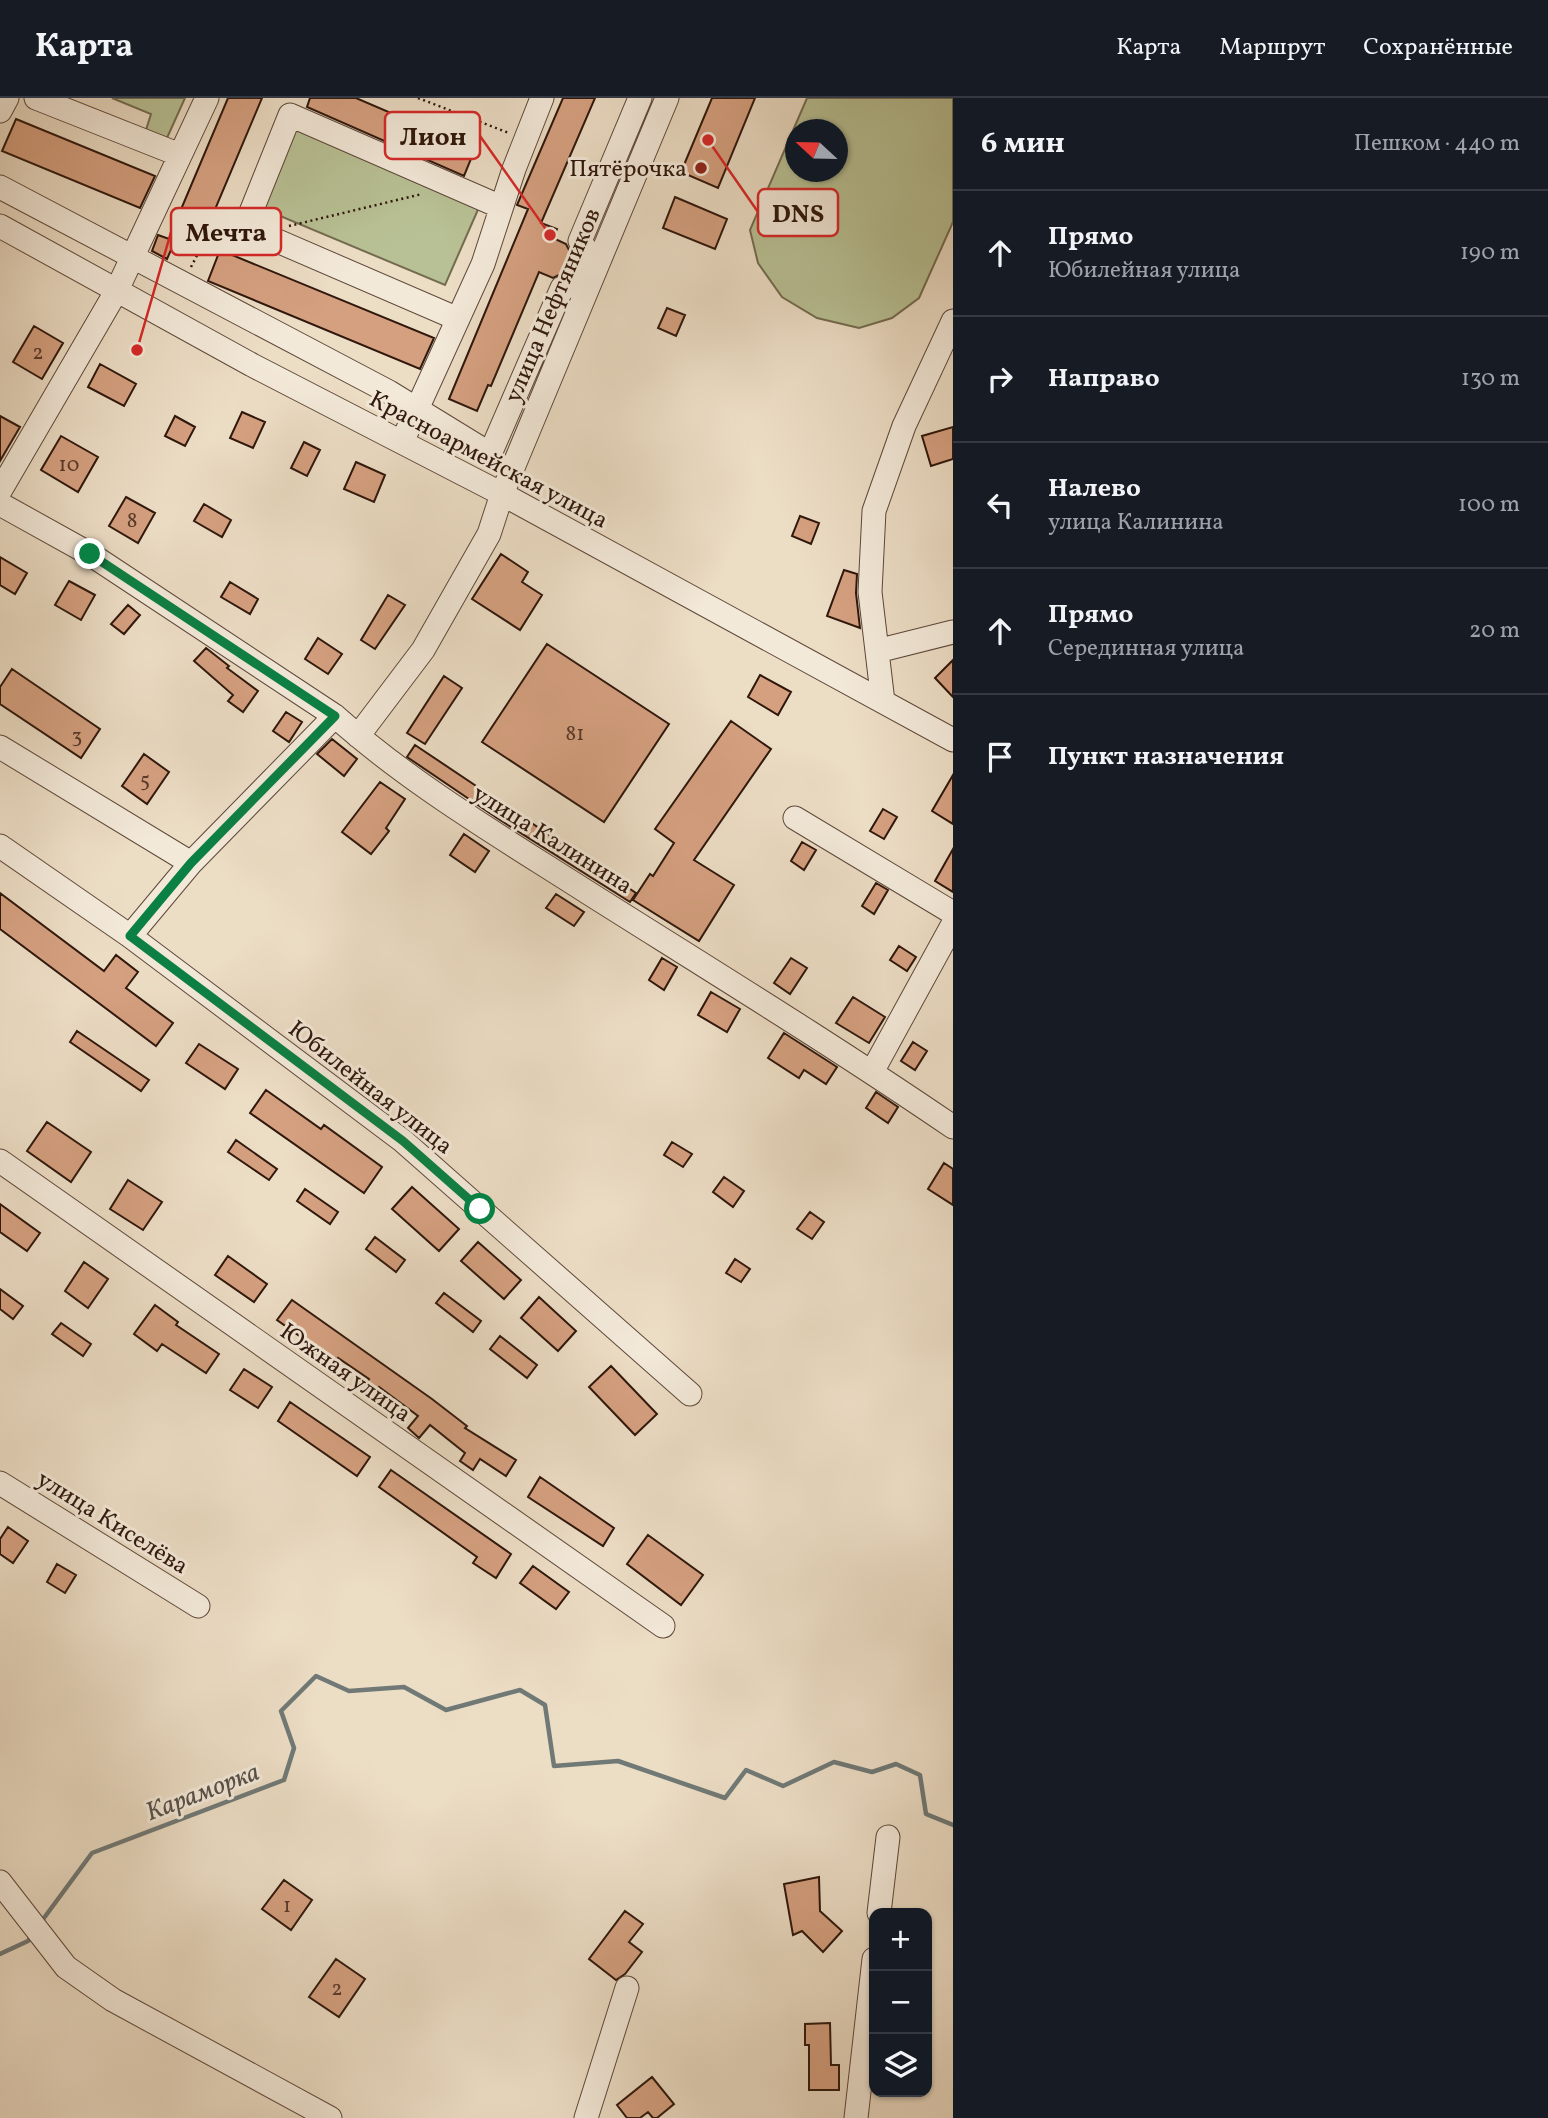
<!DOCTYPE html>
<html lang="ru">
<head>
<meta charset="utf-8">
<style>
	:root { --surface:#171b24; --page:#20242c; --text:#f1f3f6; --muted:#9ea1a6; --line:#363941 }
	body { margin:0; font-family:Vollkorn,serif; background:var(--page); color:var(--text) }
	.controls { position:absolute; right:21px; bottom:21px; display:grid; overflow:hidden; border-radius:14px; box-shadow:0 2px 5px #0004 }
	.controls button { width:63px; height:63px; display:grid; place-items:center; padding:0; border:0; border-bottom:2px solid var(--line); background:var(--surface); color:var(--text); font:35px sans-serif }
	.compass { position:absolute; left:785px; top:21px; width:63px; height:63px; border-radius:50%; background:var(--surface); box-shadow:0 2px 5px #0004; rotate:292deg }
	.stop { position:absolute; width:21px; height:21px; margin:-16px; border:5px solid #0b8043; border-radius:50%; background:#fff }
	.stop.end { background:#0b8043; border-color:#fff; box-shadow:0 2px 7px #0008 }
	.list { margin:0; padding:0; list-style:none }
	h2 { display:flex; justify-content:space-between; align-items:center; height:91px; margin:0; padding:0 28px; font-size:30px }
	h2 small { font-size:23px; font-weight:400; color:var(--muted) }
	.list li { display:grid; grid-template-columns:46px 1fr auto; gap:21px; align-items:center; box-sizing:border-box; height:126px; padding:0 28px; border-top:2px solid var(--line) }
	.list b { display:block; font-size:26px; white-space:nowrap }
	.list p { margin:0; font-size:23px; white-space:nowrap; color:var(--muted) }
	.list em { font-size:23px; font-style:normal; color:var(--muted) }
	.icon { flex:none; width:38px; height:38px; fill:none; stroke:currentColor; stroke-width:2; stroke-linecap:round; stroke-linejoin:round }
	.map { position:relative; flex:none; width:953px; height:2020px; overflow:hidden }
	header { display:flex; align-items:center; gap:42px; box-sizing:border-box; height:98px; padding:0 35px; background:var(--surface); border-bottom:2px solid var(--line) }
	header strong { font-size:33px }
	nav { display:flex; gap:38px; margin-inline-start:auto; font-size:24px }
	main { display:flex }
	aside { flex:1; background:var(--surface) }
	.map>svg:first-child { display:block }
	.green { fill:#b8c195; stroke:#746c50; stroke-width:2; fill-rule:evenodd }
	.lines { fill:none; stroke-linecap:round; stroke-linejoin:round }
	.stream { stroke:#707976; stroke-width:4.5 }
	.building { fill:#d5a080; stroke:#2f170c; stroke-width:2 }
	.minor-casing { stroke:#5e483a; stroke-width:25 }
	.path { stroke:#2f170c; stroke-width:2.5; stroke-dasharray:2 3.5; stroke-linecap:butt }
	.minor { stroke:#f3e9d9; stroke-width:23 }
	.route { stroke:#0b8043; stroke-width:9 }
	.poi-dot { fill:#8f2418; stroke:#f3e9d9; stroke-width:2.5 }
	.labels { text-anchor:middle; stroke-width:6; stroke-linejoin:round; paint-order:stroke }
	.number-label { font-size:21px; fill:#583929 }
	.poi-label { font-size:24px; fill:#2f170c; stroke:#f3e9d9; text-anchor:end }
	.street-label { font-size:24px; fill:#2f170c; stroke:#f3e9d9 }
	.water-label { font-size:26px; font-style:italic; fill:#55504a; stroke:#f3e9d9 }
	.leader { fill:none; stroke:#d62828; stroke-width:2.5 }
	.callout-dot { fill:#d62828; stroke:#f3e9d9; stroke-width:2.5 }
	.callout { fill:#f3e9d9; stroke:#d62828; stroke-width:2.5 }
	.callout-label { font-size:26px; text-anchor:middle; font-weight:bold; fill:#2f170c }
</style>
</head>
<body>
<header>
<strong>Карта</strong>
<nav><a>Карта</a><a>Маршрут</a><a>Сохранённые</a></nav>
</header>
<main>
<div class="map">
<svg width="953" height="2020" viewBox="0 0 953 2020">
	<rect width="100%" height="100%" fill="#ecddc5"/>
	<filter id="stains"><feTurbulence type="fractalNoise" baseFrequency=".00286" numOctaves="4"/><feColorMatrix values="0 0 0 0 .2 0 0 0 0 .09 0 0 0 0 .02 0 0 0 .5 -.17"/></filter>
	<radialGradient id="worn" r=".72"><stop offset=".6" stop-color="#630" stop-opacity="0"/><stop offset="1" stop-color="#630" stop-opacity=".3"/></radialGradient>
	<path class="green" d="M112 0H185L167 40 146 32 151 16Z
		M807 0H953V124L919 200 892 220 859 230 817 220 782 199 758 165 750 132ZM796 32H838V74H796Z
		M294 30 480 107 445 187 261 110Z"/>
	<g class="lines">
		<path class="stream" d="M41 1824 92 1755 284 1682 294 1650 281 1613 316 1578 349 1593 404 1589 446 1612 520 1592 545 1607 554 1668 618 1663 725 1700 746 1672 783 1688 834 1664 872 1674 896 1666 920 1677 926 1716 953 1727
			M0 1856 28 1843 32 1837"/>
	</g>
	<path class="building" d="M228 0H262L200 147 171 135Z
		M310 0H356L475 51 464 78 307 9Z
		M563 0H595L541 125 557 131 553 140 566 146 570 154 561 176 553 180 539 174 491 288 488 287 477 313 449 301 528 111 517 107Z
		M712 0H755L718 90 681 74Z
		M16 21 155 78 140 110 2 53Z
		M675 99 727 121 715 151 663 130Z
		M158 137 175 143 167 161 152 153Z
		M220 152 434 240 420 271 208 183Z
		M667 210 685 217 676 238 658 230Z
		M34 228 63 245 42 281 13 264Z
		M100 266 136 286 124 308 88 289Z
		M242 314 265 324 253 350 230 340Z
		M0 318 20 329 0 363Z
		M175 318 195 329 185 348 165 338Z
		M953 329V361L931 368 922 338Z
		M61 338 98 359 78 394 41 372Z
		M304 344 320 352 307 378 291 370Z
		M356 364 385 377 374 404 344 391Z
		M126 399 155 415 138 445 109 428Z
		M204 406 231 422 222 439 194 423Z
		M800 418 819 425 811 446 792 438Z
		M501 456 528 474 522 484 542 497 520 532 472 501Z
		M0 459 27 475 15 496 0 487Z
		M844 472 857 476 856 495 860 530 827 518Z
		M69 483 95 497 81 522 55 507Z
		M230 484 258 501 250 516 221 499Z
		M388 497 405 507 375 551 361 542Z
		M128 507 140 517 124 536 111 526Z
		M318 540 342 556 328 576 305 561Z
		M547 546 669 626 604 724 482 644Z
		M206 550 229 568 227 570 258 593 243 614 228 603 233 597 194 563Z
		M953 562V599L935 580Z
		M12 571 100 631 81 660 0 606V589Z
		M760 577 791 594 778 617 748 599Z
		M444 578 462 590 425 646 407 635Z
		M286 614 302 624 289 644 273 633Z
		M731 623 771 651 694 762 734 787 699 843 633 802 650 776 653 778 674 745 655 731Z
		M332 641 357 661 344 678 317 656Z
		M415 647 636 795 630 804 497 720 407 659Z
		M144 656 169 674 147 706 122 688Z
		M953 677V726L932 713Z
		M380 684 405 701 386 730 389 733 371 756 342 734Z
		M883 711 897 719 884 741 870 733Z
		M464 736 489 753 475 774 450 757Z
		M802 744 816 752 804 772 791 763Z
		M953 751V794L935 783Z
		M876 785 888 792 874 816 862 808Z
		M0 795 104 873 116 857 138 874 126 890 173 925 156 948 0 831Z
		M556 796 584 814 574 828 546 810Z
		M899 848 916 859 907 873 890 862Z
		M662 860 677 869 664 892 649 882Z
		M791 860 807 870 790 896 774 885Z
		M711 894 740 911 727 934 698 917Z
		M853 899 885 919 869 945 836 925Z
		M77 933 149 982 141 993 70 944Z
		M784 935 837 969 826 986 804 972 799 980 768 960Z
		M913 944 927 953 915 972 901 963Z
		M199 946 238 971 225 991 186 965Z
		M266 992 321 1031 324 1027 382 1069 364 1095 250 1015Z
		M876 994 898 1009 888 1025 866 1010Z
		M47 1024 91 1054 71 1084 27 1053Z
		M236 1042 277 1071 269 1082 228 1054Z
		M672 1044 692 1056 683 1069 664 1057Z
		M944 1065 953 1071V1107L928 1091Z
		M724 1079 744 1093 733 1109 713 1094Z
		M128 1082 162 1104 143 1132 110 1111Z
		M412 1089 459 1131 439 1153 392 1111Z
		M305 1091 338 1114 330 1126 297 1103Z
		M0 1106 40 1135 27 1153 0 1134Z
		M810 1114 824 1124 812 1141 797 1131Z
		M375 1139 405 1162 396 1174 366 1151Z
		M478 1144 521 1182 504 1201 461 1163Z
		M228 1158 267 1186 254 1204 215 1177Z
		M735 1161 750 1171 741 1184 726 1175Z
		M84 1164 108 1181 88 1210 65 1193Z
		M0 1191 23 1208 13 1221 0 1211Z
		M444 1195 481 1223 473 1234 436 1205Z
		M539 1199 576 1233 558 1253 521 1220Z
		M292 1202 432 1301 467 1328 465 1330 516 1362 506 1378 480 1361 473 1372 460 1363 465 1355 430 1327 419 1340 408 1330 418 1318 379 1289 370 1301 360 1294 369 1281 338 1260 329 1273 312 1261 319 1252 277 1222Z
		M155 1207 178 1224 176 1227 219 1256 206 1275 162 1246 157 1253 134 1236Z
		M61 1225 91 1246 83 1258 52 1236Z
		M500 1238 537 1267 527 1280 490 1251Z
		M611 1268 657 1316 635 1337 589 1289Z
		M244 1271 272 1289 258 1310 230 1292Z
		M290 1304 370 1359 357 1378 278 1323Z
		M391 1372 511 1456 496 1480 473 1465 477 1459 379 1389Z
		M540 1379 614 1430 603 1448 528 1399Z
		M8 1429 28 1443 13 1465 0 1456V1441Z
		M648 1437 703 1477 681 1507 627 1466Z
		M57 1466 76 1477 65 1495 47 1484Z
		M533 1468 569 1494 556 1511 520 1485Z
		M819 1779 820 1813 842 1833 823 1854 802 1833 793 1837 784 1786Z
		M284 1782 312 1802 291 1832 262 1811Z
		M625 1813 643 1826 629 1844 642 1854 625 1876 616 1882 589 1861Z
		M336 1861 365 1881 339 1919 309 1899Z
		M830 1925 831 1967H839V1992H809V1947H805V1926Z
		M652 1979 674 2006 657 2020H653L648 2014 640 2020H627L617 2007Z"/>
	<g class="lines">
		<defs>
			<path id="minor" d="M36 0 180 57
				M0 13 7 0
				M0 89 389 294 490 356 562 190 571 188 586 152 580 143 640 0
				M0 128 252 267 502 396 953 642
				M458 221 245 129 290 17 501 109
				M402 344 483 166 514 71 542 0
				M0 393 117 192 207 0
				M0 406 90 456 335 618C411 686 501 739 587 794 709 871 833 947 953 1029
				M877 553 953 534
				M883 604 870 494 874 413 904 328 953 223
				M358 638 423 552 489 436 502 396 667 0
				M0 649 191 765
				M795 720 953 815
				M0 748 130 838 403 1043 690 1296
				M130 838 191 765 335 618
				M872 974 953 826
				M0 1063 663 1528
				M0 1385 198 1508
				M0 1784 66 1869 113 1902 330 2020
				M879 1815 888 1739
				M586 2020 627 1890
				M856 2020 874 1861"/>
		</defs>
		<use href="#minor" class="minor-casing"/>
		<path class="path" d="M418 0 509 35
			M289 128 422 96
			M191 169 205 142 228 132"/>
		<use href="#minor" class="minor"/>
	</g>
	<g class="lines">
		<path class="route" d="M90 456 335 618 191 765 130 838 403 1043 480 1111"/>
	</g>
	<circle class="poi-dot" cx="701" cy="70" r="7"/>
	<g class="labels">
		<g class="number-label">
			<text x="38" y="261">2</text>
			<text x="69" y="373">10</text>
			<text x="132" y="429">8</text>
			<text x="575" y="642">81</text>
			<text x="77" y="644">3</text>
			<text x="145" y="688">5</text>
			<text x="287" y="1814">1</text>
			<text x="337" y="1897">2</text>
		</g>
		<g class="poi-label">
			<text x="687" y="78">Пятёрочка</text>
		</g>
		<g class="street-label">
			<text transform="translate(552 207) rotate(-67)" y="8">улица Нефтяников</text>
			<text transform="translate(489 361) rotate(28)" y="8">Красноармейская улица</text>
			<text transform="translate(553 741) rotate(32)" y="8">улица Калинина</text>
			<text transform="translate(371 989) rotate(38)" y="8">Юбилейная улица</text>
			<text transform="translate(346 1274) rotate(35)" y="8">Южная улица</text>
			<text transform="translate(113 1424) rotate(32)" y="8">улица Киселёва</text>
		</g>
		<g class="water-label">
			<text transform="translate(202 1693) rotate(-21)" y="9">Караморка</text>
		</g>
	</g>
	<path class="leader" d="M550 137L480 38M708 42L758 114M137 252L171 134"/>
	<g class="callout-dot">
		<circle cx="550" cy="137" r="7"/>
		<circle cx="708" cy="42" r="7"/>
		<circle cx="137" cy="252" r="7"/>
	</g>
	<g class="callout">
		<rect x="385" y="14" width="95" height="47" rx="7"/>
		<rect x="758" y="91" width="80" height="47" rx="7"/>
		<rect x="171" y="110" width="110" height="47" rx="7"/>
	</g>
	<g class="callout-label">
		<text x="433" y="47">Лион</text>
		<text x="798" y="124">DNS</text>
		<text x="226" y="143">Мечта</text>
	</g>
	<rect width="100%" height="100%" filter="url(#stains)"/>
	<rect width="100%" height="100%" fill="url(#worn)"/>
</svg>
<div class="controls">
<button>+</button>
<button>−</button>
<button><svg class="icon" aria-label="layers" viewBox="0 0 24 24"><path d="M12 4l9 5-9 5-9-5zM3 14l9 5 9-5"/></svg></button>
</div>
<svg class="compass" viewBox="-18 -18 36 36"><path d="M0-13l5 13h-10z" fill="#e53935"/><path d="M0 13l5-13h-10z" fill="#9ea1a6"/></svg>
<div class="stop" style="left:480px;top:1111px"></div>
<div class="stop end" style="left:90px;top:456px"></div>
</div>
<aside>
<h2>6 мин<small>Пешком · 440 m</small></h2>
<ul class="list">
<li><svg class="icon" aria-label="ahead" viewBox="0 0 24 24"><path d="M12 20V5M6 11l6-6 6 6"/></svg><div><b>Прямо</b><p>Юбилейная улица</p></div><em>190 m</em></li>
<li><svg class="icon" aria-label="right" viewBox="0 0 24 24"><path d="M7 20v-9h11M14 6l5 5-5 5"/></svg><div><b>Направо</b></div><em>130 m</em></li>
<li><svg class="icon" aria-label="left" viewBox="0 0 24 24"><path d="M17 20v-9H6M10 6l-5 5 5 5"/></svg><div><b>Налево</b><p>улица Калинина</p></div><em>100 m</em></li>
<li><svg class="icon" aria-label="ahead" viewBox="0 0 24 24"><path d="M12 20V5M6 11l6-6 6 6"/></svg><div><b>Прямо</b><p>Серединная улица</p></div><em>20 m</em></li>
<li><svg class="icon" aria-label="arrive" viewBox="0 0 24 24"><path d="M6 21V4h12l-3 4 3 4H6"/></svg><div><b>Пункт назначения</b></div></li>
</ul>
</aside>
</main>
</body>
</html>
